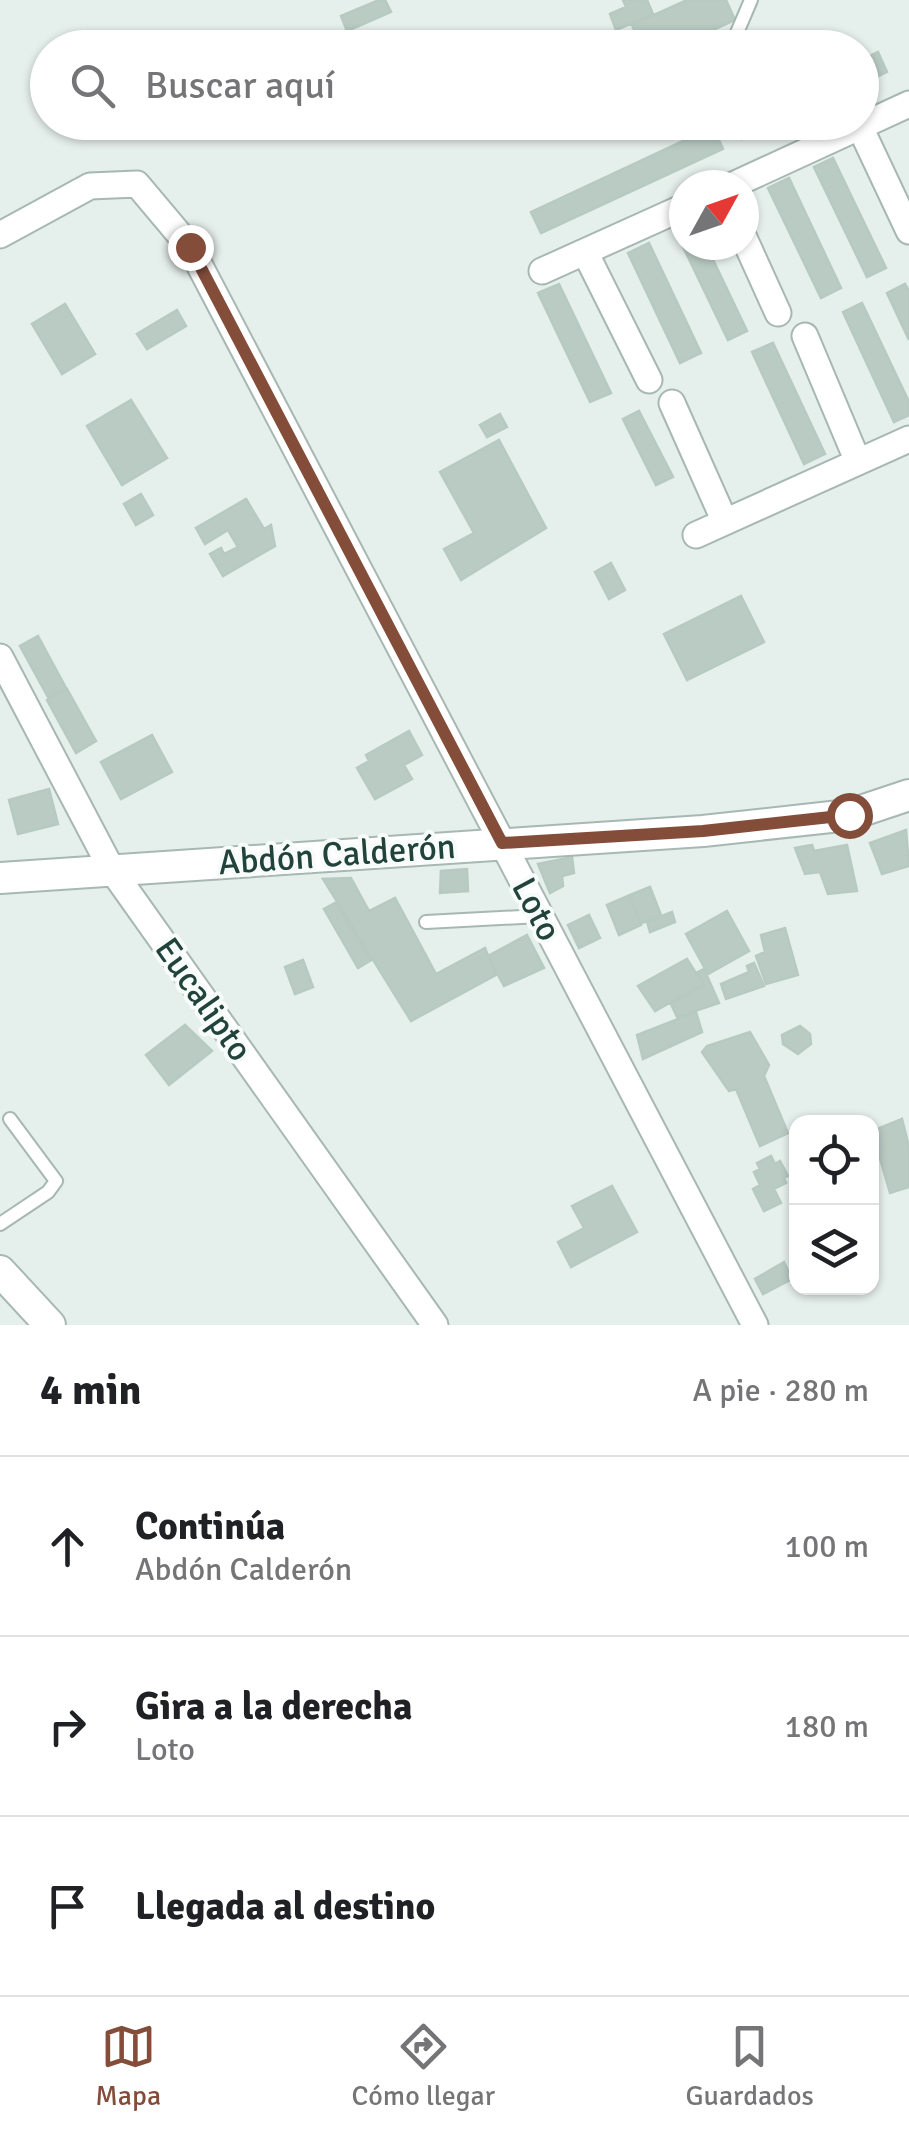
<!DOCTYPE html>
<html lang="es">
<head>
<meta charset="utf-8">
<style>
	:root { --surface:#fff; --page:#f2f2f2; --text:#202124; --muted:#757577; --line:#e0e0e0; --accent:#834d3a }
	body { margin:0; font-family:Signika,sans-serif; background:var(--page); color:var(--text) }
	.controls { position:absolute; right:30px; bottom:30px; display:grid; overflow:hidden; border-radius:20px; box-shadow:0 2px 8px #0004 }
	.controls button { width:90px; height:90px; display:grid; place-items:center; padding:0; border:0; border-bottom:2px solid var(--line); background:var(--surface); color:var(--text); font:50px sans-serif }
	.compass { position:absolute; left:669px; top:170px; width:90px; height:90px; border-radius:50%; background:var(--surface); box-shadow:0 2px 8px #0004; rotate:50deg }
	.stop { position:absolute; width:30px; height:30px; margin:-22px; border:8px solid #834d3a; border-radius:50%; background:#fff }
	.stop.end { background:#834d3a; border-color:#fff; box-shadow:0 2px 10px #0008 }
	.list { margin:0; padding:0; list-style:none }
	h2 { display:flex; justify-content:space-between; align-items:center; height:130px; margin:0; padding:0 40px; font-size:42px }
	h2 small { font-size:32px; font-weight:400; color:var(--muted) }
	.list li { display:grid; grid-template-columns:65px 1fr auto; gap:30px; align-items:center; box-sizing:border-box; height:180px; padding:0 40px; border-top:2px solid var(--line) }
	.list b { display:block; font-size:38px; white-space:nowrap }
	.list p { margin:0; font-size:32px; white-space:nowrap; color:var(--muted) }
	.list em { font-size:32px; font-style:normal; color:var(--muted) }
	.icon { flex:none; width:55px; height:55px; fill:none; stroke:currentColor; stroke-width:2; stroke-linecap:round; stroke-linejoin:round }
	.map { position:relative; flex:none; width:909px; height:1325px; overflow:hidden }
	.search { position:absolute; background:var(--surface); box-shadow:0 2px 8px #0004; left:30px; right:30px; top:30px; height:110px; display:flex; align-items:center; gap:25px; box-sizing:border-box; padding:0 35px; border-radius:55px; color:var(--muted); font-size:38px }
	.sheet { height:670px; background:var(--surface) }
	nav { display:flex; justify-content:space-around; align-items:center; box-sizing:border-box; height:140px; border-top:2px solid var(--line); background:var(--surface); font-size:28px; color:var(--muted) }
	nav a { display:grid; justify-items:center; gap:5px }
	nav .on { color:var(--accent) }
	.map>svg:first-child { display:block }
	.building { fill:#bacbc4; stroke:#b7cac2; stroke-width:2.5 }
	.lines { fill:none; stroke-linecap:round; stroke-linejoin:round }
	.service-casing { stroke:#a7b8b3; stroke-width:16 }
	.minor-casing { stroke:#a7b8b3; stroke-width:29 }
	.tertiary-casing { stroke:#a7b8b3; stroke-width:34 }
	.service { stroke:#fff; stroke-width:12 }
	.minor { stroke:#fff; stroke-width:25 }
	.tertiary { stroke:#fff; stroke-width:30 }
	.route { stroke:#834d3a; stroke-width:12 }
	.labels { text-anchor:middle; stroke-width:8; stroke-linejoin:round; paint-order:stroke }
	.street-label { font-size:35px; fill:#22433b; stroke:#f7fbf9 }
</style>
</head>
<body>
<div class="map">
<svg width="909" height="1325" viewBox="0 0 909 1325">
	<rect width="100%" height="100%" fill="#e5efeb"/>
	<path class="building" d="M379 0H385L391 12 347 31 341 16Z
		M623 0H647L653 14 616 30 610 14 626 7Z
		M687 0H726L735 20 674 48H642L632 25Z
		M878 52 887 72 862 84V60Z
		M735 122H778L742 139Z
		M713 127 723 149 541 233 531 212Z
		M833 158 886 268 867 277 814 167Z
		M789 178 841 288 821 298 768 188Z
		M684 226V245H706L747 331 728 340 675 230Z
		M649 243 701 353 680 363 628 253Z
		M559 284 611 393 590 402 538 293Z
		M905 284 909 291V340L887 293Z
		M862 303 909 402V415L894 422 843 312Z
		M65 304 95 354 62 374 32 324Z
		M177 310 186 326 147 349 137 334Z
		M773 343 825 454 804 464 752 352Z
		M131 400 167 458 122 485 87 426Z
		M639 411 673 477 656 485 623 419Z
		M500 414 507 427 487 437 480 425Z
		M499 440 546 528 461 580 444 549 474 533 440 472Z
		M141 494 153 515 136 525 124 504Z
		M246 499 264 529 271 525 275 546 223 576 210 554 221 548 224 554 238 547 228 530 205 544 196 528Z
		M611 563 625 590 609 599 595 572Z
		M741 596 764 642 687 680 664 634Z
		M38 636 66 688 48 697 20 646Z
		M67 689 96 741 76 753 47 700Z
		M409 731 422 755 404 765 412 779 375 799 357 768 369 761 366 755Z
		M152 735 172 772 121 799 101 762Z
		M49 789 58 824 18 834 9 800Z
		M906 830 909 866 882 874 870 843Z
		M812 845 814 851 847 845 857 891 828 894 820 872 805 874 795 848Z
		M572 857 574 873 562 876 563 886 550 893 538 864Z
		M467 869 468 891 440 893 441 871Z
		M351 878 369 911 395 898 436 974 485 948 496 975 411 1021 323 879Z
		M650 887 661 915 642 923 630 895Z
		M628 896 641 925 619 935 607 905Z
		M335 903 371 960 358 968 324 909Z
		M727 911 749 951 708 974 686 934Z
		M672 912 675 922 650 932 647 922Z
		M589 915 600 938 579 948 568 925Z
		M785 928 798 975 766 984 756 956 765 952 761 935Z
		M527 935 544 968 504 986 488 956Z
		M687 959 703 984 655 1011 638 986Z
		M303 960 313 987 295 994 285 967Z
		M754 963 764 986 726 999 721 984 749 972 747 966Z
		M704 969 719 1003 677 1017 671 1004 704 985 698 972Z
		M696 1012 702 1032 643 1059 637 1035Z
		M185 1025 212 1051 169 1085 146 1055Z
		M800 1026 810 1034 811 1044 798 1054 783 1044 782 1035Z
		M750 1032 769 1065 764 1076 788 1133 760 1146 736 1089 729 1091 702 1052 707 1046Z
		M902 1119 909 1147V1187L890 1193 872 1131Z
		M771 1156 775 1164 780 1161 788 1176 784 1178 786 1183 774 1189 781 1203 764 1211 753 1189 760 1185 754 1172 760 1169 757 1163Z
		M612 1186 637 1232 571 1267 558 1242 584 1228 572 1206Z
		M784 1262 792 1279 763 1294 755 1279Z"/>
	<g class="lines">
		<defs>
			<path id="service" d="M724 48 736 35 751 0
				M426 922 540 916
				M0 1224 48 1192 56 1181 10 1119"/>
			<path id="minor" d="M860 127 909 231
				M733 185 909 104
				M0 235 90 186 137 184 190 247 755 1325
				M744 238 778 313
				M585 252 649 380
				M542 271 684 207
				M805 336 858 462
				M672 403 725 522
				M696 535 909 439
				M0 657 112 870 435 1325"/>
			<path id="tertiary" d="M0 878 703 831 849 815 909 795
				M0 1271 50 1325"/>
		</defs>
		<use href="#service" class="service-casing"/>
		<use href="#minor" class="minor-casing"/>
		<use href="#tertiary" class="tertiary-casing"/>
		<use href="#service" class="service"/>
		<use href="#minor" class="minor"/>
		<use href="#tertiary" class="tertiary"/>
	</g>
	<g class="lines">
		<path class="route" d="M190 247 502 843 703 831 849 815"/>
	</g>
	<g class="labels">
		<g class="street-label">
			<text transform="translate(337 854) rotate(-4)" y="12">Abdón Calderón</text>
			<text transform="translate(537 909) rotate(62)" y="12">Loto</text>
			<text transform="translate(204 999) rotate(55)" y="12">Eucalipto</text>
		</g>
	</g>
</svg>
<div class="controls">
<button><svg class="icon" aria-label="locate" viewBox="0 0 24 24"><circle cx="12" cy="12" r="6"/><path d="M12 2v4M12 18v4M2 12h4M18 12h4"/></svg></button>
<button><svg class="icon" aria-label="layers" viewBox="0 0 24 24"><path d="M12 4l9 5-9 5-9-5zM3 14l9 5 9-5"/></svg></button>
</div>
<svg class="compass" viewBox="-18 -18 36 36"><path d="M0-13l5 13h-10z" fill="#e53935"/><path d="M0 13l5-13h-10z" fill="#757577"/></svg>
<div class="stop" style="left:849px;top:815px"></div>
<div class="stop end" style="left:190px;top:247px"></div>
<div class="search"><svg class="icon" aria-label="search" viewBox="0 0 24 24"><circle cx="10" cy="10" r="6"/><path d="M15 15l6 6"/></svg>Buscar aquí</div>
</div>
<section class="sheet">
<h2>4 min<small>A pie · 280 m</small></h2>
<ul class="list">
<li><svg class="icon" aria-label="ahead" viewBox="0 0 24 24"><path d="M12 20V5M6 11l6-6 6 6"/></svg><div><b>Continúa</b><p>Abdón Calderón</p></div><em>100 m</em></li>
<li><svg class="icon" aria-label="right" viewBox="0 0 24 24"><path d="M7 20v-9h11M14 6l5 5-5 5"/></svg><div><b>Gira a la derecha</b><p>Loto</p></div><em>180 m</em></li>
<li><svg class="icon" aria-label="arrive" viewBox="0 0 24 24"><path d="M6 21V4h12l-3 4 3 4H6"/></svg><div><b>Llegada al destino</b></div></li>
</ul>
</section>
<nav>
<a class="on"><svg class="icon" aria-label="map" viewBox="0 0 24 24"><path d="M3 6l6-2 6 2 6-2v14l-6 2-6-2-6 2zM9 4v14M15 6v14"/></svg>Mapa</a>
<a><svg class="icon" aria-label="directions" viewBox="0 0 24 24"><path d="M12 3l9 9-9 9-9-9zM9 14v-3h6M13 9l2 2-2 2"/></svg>Cómo llegar</a>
<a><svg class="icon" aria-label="saved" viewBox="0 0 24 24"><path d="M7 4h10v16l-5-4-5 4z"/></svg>Guardados</a>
</nav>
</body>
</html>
